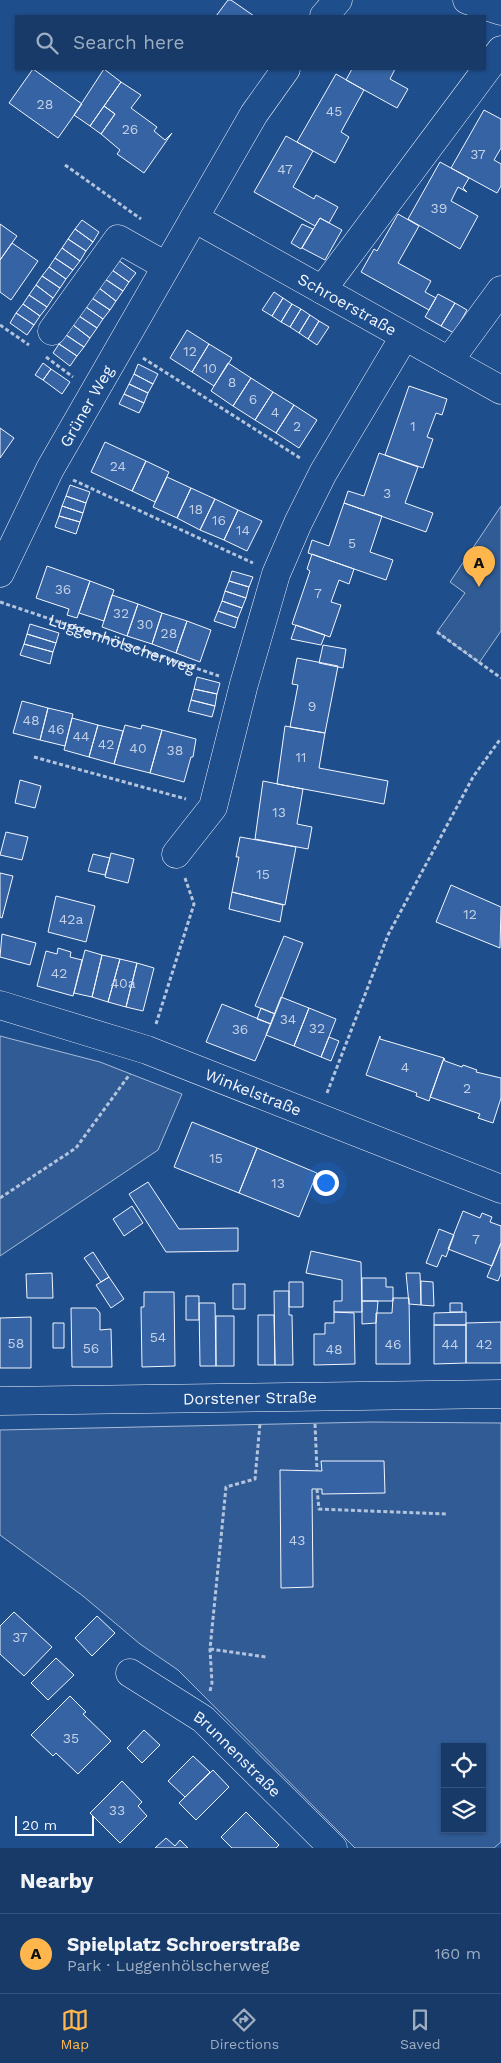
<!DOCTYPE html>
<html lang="en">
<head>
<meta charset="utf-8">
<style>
	:root { --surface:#173a69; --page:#20416f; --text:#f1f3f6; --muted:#9eadc0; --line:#36547d; --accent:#ffb74d }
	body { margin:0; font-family:"Work Sans",sans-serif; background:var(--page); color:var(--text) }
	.controls { position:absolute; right:15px; bottom:15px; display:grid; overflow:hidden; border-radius:0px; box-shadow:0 1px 4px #0004 }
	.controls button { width:45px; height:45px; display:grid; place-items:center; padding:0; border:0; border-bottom:1px solid var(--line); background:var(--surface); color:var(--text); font:25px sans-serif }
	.scale { position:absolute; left:15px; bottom:12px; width:79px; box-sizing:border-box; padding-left:5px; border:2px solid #f2f6ff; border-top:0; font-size:14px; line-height:18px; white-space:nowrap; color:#f2f6ff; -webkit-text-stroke:4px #1f4e8c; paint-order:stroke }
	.you { position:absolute; left:325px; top:1182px; width:18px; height:18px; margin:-12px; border:4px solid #fff; border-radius:50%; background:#1a73e8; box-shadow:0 0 0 8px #1a73e833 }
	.badge { display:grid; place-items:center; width:32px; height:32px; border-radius:50%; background:var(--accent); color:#111; font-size:16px; font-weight:700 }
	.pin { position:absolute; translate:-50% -41px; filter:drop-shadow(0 1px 2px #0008) }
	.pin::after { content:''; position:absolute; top:26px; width:18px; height:15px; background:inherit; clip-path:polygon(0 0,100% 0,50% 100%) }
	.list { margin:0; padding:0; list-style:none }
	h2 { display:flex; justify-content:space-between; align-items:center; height:65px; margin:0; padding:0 20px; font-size:21px }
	h2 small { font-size:16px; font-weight:400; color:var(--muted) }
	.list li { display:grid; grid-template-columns:32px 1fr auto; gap:15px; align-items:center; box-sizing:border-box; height:80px; padding:0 20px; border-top:1px solid var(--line) }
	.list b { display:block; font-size:19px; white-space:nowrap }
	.list p { margin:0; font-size:16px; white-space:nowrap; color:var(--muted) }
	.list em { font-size:16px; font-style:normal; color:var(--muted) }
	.icon { flex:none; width:28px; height:28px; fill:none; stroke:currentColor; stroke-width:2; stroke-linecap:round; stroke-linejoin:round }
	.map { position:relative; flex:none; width:501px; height:1848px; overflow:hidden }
	.search { position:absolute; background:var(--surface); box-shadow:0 1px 4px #0004; left:15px; right:15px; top:15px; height:55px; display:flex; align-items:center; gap:12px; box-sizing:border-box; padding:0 18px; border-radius:0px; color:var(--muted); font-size:19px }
	.sheet { height:145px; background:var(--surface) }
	nav { display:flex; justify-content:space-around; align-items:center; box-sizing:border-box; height:70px; border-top:1px solid var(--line); background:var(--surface); font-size:14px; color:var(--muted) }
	nav a { display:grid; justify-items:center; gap:2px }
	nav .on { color:var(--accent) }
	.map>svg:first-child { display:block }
	.built { fill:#305b95; stroke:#a8bbd7; fill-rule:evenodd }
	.building { fill:#3563a3; stroke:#f2f6ff }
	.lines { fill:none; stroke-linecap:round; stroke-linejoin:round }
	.minor-casing { stroke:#f2f6ff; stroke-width:29 }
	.path { stroke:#b3c4dc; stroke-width:3; stroke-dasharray:4 2.5; stroke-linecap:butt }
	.minor { stroke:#1f4e8c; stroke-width:28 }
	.labels { text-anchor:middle; stroke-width:4; stroke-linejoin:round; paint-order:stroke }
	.number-label { font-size:14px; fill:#c3d1e8 }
	.street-label { font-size:16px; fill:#f2f6ff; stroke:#1f4e8c }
</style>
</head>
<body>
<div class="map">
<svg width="501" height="1848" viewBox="0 0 501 1848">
	<rect width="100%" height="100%" fill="#1f4e8c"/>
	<path class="built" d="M501 506V631L479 663 437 632 465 593 450 582Z
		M0 1036 100 1062 182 1094 158 1150 0 1256Z
		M372 1422 501 1423V1842L494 1848H355L178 1670 140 1644 83 1596 0 1535V1430ZM445 1747H482V1829H445Z"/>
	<path class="building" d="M228 0H231L254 16H216Z
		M33 69 82 104 58 138 9 103Z
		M104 69 121 82 90 126 74 115Z
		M352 69H395L390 79 408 89 397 108 346 80Z
		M336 74 364 90 341 132 349 137 335 163 297 142Z
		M121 82 141 95 131 108 157 127 154 131 165 140 172 133 144 173 117 154 120 150 101 134 115 114 104 106Z
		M104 106 115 114 101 134 90 126Z
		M484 110 501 119V148L494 160 501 164V186L497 193 451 168Z
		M286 136 313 151 293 187 314 199 316 195 338 207 329 223 320 218 315 226 254 192Z
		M440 162 469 178 463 188 467 192 458 187 451 201 478 216 460 249 408 219Z
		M398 214 419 226 398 263 431 281 425 292 436 298 429 310 361 272 374 249 377 251Z
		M320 218 342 230 325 260 302 248Z
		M82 220 99 232 93 242 75 229Z
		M0 224 17 236 0 260Z
		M302 224 313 229 301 249 291 243Z
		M75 229 93 242 86 251 68 239Z
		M68 239 86 251 80 261 62 248Z
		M12 243 38 261 11 300 0 292V260Z
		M62 248 80 261 73 270 55 258Z
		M55 258 73 270 66 279 49 267Z
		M118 260 136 273 129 282 112 270Z
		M49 267 66 279 60 288 42 276Z
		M112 270 129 282 123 291 105 279Z
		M42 276 60 288 53 298 36 285Z
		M105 279 123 291 116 301 99 288Z
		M36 285 53 298 47 307 29 295Z
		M99 288 116 301 110 310 92 298Z
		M274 292 283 298 272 316 262 310Z
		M438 294 455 303 441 326 425 317Z
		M29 295 47 307 40 316 23 304Z
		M92 298 110 310 103 319 86 307Z
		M283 298 292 304 281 322 272 316Z
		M455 303 467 310 454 333 441 326Z
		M23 304 40 316 34 325 16 313Z
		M292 304 301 309 290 327 281 322Z
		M86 307 103 319 97 328 79 316Z
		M301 309 310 315 299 333 290 327Z
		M16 313 34 325 27 335 10 323Z
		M310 315 319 321 308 339 299 333Z
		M79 316 97 328 90 338 73 325Z
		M319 321 329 327 317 345 308 339Z
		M73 325 90 338 84 347 66 335Z
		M187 330 209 344 192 372 170 358Z
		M66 335 84 347 77 356 59 344Z
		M59 344 77 356 70 366 53 353Z
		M209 344 232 358 214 386 192 372Z
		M43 363 51 369 43 380 35 375Z
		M228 363 251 378 233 406 211 391Z
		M138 364 158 374 153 384 134 374Z
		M51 369 70 382 62 394 43 380Z
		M134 374 153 384 148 393 129 384Z
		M251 378 273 392 255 420 233 406Z
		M129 384 148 393 144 403 124 394Z
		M409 386 447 399 442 415 436 413 427 437 433 439 423 468 385 455Z
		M273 392 294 405 276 433 255 420Z
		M124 394 144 403 139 413 119 404Z
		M294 405 317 420 299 448 276 433Z
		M0 428 14 438 0 458Z
		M105 442 146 461 132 491 91 472Z
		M379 453 418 467 405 503 433 513 426 532 344 503 348 491 364 496Z
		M146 461 169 472 155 502 132 491Z
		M167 477 191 488 177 518 153 507Z
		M70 485 90 492 86 503 66 496Z
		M191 488 215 499 200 530 177 518Z
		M66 496 86 503 83 513 62 506Z
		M215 499 238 510 224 540 200 530Z
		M344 503 382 516 370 552 393 560 386 580 308 553 312 540 329 546Z
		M62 506 83 513 80 522 59 516Z
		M238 510 262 521 247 551 224 540Z
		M59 516 80 522 76 534 55 527Z
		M312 554 354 569 349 584 339 580 331 602 341 605 330 637 292 624 310 571 307 569Z
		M47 566 90 581 77 618 67 615 69 609 36 598Z
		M232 571 253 577 249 587 229 581Z
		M90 581 114 590 104 621 79 613Z
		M229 581 249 587 246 598 225 591Z
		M225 591 246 598 242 608 222 601Z
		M112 595 138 604 127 636 102 627Z
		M222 601 242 608 238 618 218 611Z
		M138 604 162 613 152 644 127 636Z
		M218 611 238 618 235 628 214 621Z
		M162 613 187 621 176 653 152 644Z
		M187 621 211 630 200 662 176 653Z
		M30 624 59 633 56 643 27 634Z
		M296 625 325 635 321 645 291 639Z
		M27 634 56 643 53 652 24 644Z
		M24 644 53 652 50 664 20 655Z
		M323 645 346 649 343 668 319 663Z
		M297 658 338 666 325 733 290 727 298 685 292 684Z
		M197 677 220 683 217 694 194 689Z
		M194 689 217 694 215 706 191 700Z
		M191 700 215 706 212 717 188 711Z
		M22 701 48 708 40 740 13 733Z
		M48 708 73 714 65 746 40 740Z
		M72 718 98 725 89 757 64 750Z
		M98 725 123 731 114 764 89 757Z
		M125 725 141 729 142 725 162 730 150 773 114 764Z
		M285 726 325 733 319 768 388 781 384 804 277 784Z
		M162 730 196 739 193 757H191L184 782 150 773Z
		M20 780 41 786 35 808 15 803Z
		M263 781 303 789 297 824 312 827 308 849 255 839Z
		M6 832 28 837 22 860 0 855Z
		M240 837 296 847 285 905 232 892 239 857H236Z
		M111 853 134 859 128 883 105 877Z
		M93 854 110 858 105 875 88 871Z
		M0 873 13 876 2 918 0 917Z
		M451 885 501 907 500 948 436 922Z
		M232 892 283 905 280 922 229 909Z
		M56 896 95 906 86 942 48 932Z
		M2 934 36 943 30 965 0 957Z
		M284 936 303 943 275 1014 255 1006Z
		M58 948 71 952 70 957 82 960 73 996 37 986 46 951 57 954Z
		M85 950 102 955 92 997 74 993Z
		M102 955 120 959 108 1002 92 997Z
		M120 959 137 963 126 1007 108 1002Z
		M137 963 154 968 143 1011 126 1007Z
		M281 997 309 1008 294 1046 266 1035Z
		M222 1004 271 1024 255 1061 206 1042Z
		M261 1008 275 1014 271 1024 257 1019Z
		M309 1008 336 1019 321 1057 294 1046Z
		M380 1036V1039L444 1058 429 1101 416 1096 417 1093 366 1075Z
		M329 1037 339 1041 331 1061 321 1057Z
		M444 1058 445 1061 462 1067 463 1065 477 1070 476 1072 501 1078V1098L493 1123 478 1118 480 1114 430 1097Z
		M192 1122 257 1148 239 1193 174 1167Z
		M257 1148 317 1173 299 1217 239 1193Z
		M148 1182 179 1229 238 1228V1251L166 1252 129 1194Z
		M132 1206 143 1223 124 1236 113 1219Z
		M463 1211 480 1218 482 1213 492 1217 490 1222 501 1226V1243L492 1266 448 1249Z
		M439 1229 454 1235 446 1257 442 1255 437 1267 426 1263Z
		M501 1243V1274L498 1281 487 1277Z
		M311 1251 361 1262 362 1312H334V1301H342V1280L306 1273Z
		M93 1252 109 1277 101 1282 84 1258Z
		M52 1273 53 1298H27L26 1274Z
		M406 1273H420L421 1305 409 1304Z
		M109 1277 124 1299 111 1308 96 1285Z
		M362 1278H386V1287H393V1301H362Z
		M421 1281 433 1282 434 1306 421 1305Z
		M289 1282H303V1307H289Z
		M233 1284H245V1309H233Z
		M274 1291H289V1315H292L293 1365H275Z
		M144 1292H174L175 1366 142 1367 141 1307H144Z
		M186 1296H199V1320H186Z
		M393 1298H409L410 1364H376V1313H392Z
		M362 1301H378L376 1323 362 1324Z
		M199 1303H215L216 1366H200Z
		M450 1303H462V1312H450Z
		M71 1308H96L100 1313V1330L111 1329 112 1367H72Z
		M334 1312 354 1313 355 1364 314 1365V1334H325V1323H334Z
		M466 1312V1325H434V1313Z
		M258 1315H274L275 1365H258Z
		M216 1316H234V1366H216Z
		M31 1317V1368H0V1318Z
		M501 1322V1363H466V1323Z
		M53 1323H64V1348H53Z
		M434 1325H466V1363L434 1364Z
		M321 1461H384L385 1493 322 1494V1489H312L313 1587 281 1588 280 1470 322 1471Z
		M14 1612 52 1647 24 1676 0 1654V1626Z
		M97 1616 115 1633 92 1656 75 1638Z
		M56 1658 74 1675 48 1700 31 1683Z
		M70 1696 86 1712 83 1714 111 1741 78 1774 56 1753 53 1756 31 1735Z
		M144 1730 160 1745 142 1763 127 1748Z
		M193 1756 210 1772 185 1797 168 1781Z
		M213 1770 229 1787 196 1820 179 1803Z
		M122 1781 142 1802 138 1806 147 1816 120 1843 90 1813Z
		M246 1812 279 1845 276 1848H232L221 1837Z
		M166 1838 175 1846 180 1840 188 1848H155Z"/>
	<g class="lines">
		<defs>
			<g id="minor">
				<path d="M467 0 501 11"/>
				<path d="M324 16 338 0"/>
				<path id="s2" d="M194 218 501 390"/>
				<path d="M322 290 501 50"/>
				<path d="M52 331 118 239 166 266"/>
				<path d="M449 361 501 290"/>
				<path id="s3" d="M0 573 50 469 254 114 286 69"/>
				<path d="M176 854 213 807 244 684 276 574 298 523 323 473 404 337"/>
				<path id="s4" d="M0 1005 147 1050 501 1189"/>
				<path id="s5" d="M0 1401 501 1394"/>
				<path id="s6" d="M130 1673 203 1719 333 1848"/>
			</g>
		</defs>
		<use href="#minor" class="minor-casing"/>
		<g class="path">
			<path d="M65 165 141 219"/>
			<path d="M0 325 29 345"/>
			<path d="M46 357 73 377"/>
			<path d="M143 358 300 458"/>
			<path d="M73 480 253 563"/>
			<path id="s1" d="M0 602 219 676"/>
			<path d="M437 632 501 678"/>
			<path d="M34 757 186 799"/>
			<path d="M156 1024 194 904 185 878"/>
			<path d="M327 1093 388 935 473 777 501 738"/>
			<path d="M0 1198 76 1148 130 1074"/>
			<path d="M315 1424 317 1471"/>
			<path d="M317 1489 319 1509 447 1514"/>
			<path d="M210 1649 266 1657"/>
			<path d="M210 1691 212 1683 210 1649 226 1487 255 1479 260 1423"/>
		</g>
		<use href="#minor" class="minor"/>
	</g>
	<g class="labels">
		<g class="number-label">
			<text x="45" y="109">28</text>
			<text x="334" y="116">45</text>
			<text x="130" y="134">26</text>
			<text x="478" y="159">37</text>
			<text x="285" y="174">47</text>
			<text x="439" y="213">39</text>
			<text x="190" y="356">12</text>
			<text x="210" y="373">10</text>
			<text x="232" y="387">8</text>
			<text x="253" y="404">6</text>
			<text x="275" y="417">4</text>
			<text x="297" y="431">2</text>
			<text x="413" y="431">1</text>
			<text x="118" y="471">24</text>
			<text x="387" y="498">3</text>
			<text x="196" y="514">18</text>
			<text x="219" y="525">16</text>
			<text x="243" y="535">14</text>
			<text x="352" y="548">5</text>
			<text x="63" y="594">36</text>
			<text x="318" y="598">7</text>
			<text x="121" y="618">32</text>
			<text x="145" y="629">30</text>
			<text x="169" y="638">28</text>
			<text x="312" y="711">9</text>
			<text x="31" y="725">48</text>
			<text x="56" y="734">46</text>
			<text x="81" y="741">44</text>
			<text x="106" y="749">42</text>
			<text x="138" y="753">40</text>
			<text x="175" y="755">38</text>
			<text x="301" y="762">11</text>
			<text x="279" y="817">13</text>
			<text x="263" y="879">15</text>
			<text x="470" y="919">12</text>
			<text x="71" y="924">42a</text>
			<text x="59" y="978">42</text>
			<text x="123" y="988">40a</text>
			<text x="288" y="1024">34</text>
			<text x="317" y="1033">32</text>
			<text x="240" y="1034">36</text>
			<text x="405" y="1072">4</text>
			<text x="467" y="1093">2</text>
			<text x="216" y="1163">15</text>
			<text x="278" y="1188">13</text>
			<text x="476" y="1244">7</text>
			<text x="158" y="1342">54</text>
			<text x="16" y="1348">58</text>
			<text x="393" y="1349">46</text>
			<text x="450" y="1349">44</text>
			<text x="484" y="1349">42</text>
			<text x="91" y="1353">56</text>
			<text x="334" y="1354">48</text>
			<text x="297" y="1545">43</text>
			<text x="20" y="1642">37</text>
			<text x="71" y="1743">35</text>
			<text x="117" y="1815">33</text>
		</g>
		<g class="street-label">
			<text dy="6" stroke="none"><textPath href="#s2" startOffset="176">Schroerstraße</textPath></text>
			<text dy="6" stroke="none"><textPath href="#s3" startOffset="188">Grüner Weg</textPath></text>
			<text dy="6" stroke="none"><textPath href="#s1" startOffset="129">Luggenhölscherweg</textPath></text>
			<text dy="6" stroke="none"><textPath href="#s4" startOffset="268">Winkelstraße</textPath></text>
			<text dy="6" stroke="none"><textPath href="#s5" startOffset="250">Dorstener Straße</textPath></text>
			<text dy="6" stroke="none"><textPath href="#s6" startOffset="135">Brunnenstraße</textPath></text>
		</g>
	</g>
</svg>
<div class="controls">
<button><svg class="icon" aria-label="locate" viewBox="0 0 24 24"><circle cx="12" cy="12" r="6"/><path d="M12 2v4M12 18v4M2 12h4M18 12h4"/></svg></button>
<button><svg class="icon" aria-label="layers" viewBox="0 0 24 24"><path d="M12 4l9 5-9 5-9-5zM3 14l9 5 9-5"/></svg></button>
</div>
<div class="scale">20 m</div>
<div class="you"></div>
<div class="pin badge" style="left:479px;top:587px">A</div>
<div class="search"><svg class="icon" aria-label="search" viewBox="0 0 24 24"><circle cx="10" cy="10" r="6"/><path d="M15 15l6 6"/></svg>Search here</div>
</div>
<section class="sheet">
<h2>Nearby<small></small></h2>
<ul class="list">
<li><span class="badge">A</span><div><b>Spielplatz Schroerstraße</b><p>Park · Luggenhölscherweg</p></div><em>160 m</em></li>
</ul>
</section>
<nav>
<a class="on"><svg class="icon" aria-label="map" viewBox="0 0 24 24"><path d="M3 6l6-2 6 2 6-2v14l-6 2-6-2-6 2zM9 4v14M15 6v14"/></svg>Map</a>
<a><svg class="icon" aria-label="directions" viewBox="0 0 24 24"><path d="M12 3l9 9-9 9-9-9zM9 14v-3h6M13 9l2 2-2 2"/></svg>Directions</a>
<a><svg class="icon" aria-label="saved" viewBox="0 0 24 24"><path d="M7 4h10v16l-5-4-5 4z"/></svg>Saved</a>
</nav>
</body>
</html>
